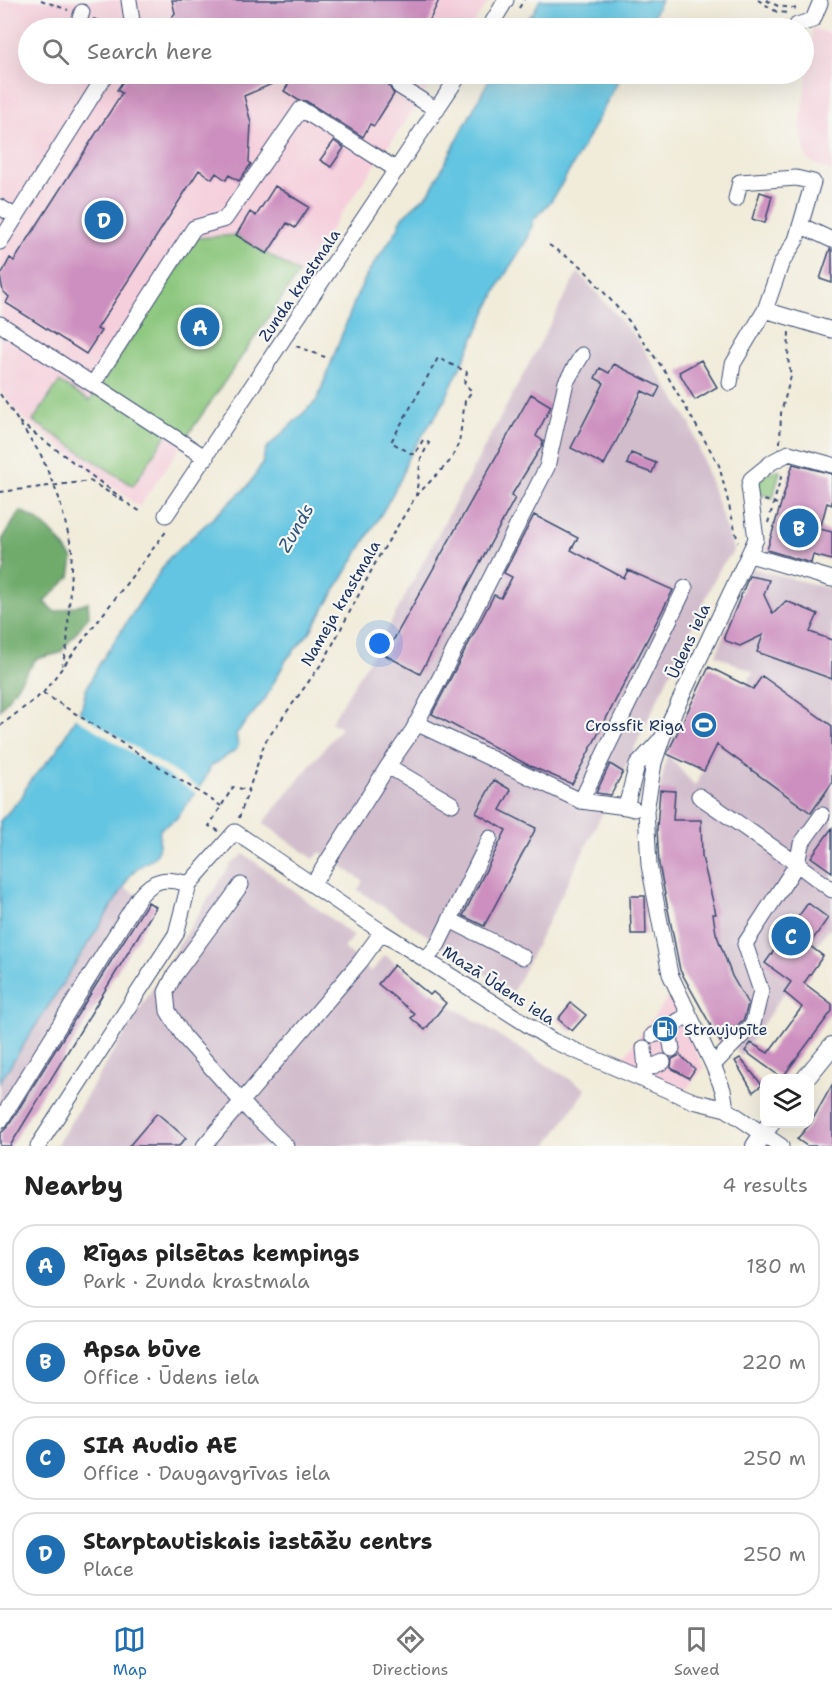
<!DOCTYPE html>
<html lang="en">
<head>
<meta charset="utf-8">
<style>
	:root { --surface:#fff; --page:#f6f6f6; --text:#222; --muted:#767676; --line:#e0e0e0; --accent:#1f6fb2 }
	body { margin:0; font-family:"Shantell Sans",sans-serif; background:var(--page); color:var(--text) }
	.controls { position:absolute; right:18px; bottom:18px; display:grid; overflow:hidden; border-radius:12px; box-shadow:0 6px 24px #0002 }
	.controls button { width:54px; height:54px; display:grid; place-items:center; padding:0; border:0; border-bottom:2px solid var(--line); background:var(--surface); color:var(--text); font:30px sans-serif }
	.you { position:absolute; left:380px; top:644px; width:21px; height:21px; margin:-15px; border:4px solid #fff; border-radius:50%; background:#1a73e8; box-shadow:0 0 0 9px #1a73e833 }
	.badge { display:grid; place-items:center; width:39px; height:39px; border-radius:50%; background:var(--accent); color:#fff; font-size:20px; font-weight:700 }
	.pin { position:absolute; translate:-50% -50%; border:3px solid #fff; box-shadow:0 2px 6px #0006 }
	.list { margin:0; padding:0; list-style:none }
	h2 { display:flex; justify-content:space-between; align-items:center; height:78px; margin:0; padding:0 24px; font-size:26px }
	h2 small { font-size:20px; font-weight:400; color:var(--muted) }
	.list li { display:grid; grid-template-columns:39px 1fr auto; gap:18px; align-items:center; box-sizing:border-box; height:84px; margin:0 12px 12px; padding:0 12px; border:2px solid var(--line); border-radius:24px }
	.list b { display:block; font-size:22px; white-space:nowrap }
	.list p { margin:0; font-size:20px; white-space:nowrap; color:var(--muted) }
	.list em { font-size:20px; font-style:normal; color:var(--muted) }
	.icon { flex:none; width:33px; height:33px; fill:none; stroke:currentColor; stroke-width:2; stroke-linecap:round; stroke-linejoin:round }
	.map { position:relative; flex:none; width:832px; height:1146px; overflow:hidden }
	.search { position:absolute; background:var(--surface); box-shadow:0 6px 24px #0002; left:18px; right:18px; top:18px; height:66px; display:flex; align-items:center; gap:15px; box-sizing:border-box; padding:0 21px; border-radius:33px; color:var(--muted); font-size:22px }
	.sheet { height:462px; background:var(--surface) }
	nav { display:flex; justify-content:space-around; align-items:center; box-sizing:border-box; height:84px; border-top:2px solid var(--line); background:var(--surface); font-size:16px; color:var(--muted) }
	nav a { display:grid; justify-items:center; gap:3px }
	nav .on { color:var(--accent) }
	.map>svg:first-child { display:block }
	.built { fill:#f5cfdc }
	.industrial { fill:#d1bdcc }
	.green { fill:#8ac67c; stroke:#527a6d; stroke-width:1.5 }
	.forest { fill:#6fab6c; stroke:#456d65; stroke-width:1.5 }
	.water { fill:#63c5e1; stroke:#3f7aa0; stroke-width:1.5 }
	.pier { fill:#f1ecda }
	.building { fill:#cd8fbf }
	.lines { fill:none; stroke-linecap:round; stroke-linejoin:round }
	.minor-casing { stroke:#3b4b71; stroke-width:17 }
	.major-casing { stroke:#3b4b71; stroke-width:20 }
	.path { stroke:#3b4b71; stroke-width:2; stroke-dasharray:4.5 4.5; stroke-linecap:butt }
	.minor { stroke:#fff; stroke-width:15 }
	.major { stroke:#fff; stroke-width:18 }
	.labels { text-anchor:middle; stroke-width:4.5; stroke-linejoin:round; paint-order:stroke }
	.street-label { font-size:16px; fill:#1b2f5e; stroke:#f6f6f2 }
	.poi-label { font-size:16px; fill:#1b2f5e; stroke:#f6f6f2; text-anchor:end }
	.water-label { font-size:18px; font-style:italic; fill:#2d547f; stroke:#f6f6f2 }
</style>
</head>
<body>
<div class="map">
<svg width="832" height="1146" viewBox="0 0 832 1146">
	<rect width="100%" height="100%" fill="#f6f6f2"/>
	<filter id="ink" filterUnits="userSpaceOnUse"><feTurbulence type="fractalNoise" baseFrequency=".0167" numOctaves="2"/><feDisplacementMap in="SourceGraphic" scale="12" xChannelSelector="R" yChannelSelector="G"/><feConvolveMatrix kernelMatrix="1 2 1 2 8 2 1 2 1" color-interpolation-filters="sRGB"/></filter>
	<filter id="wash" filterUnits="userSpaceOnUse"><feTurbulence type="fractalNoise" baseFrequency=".008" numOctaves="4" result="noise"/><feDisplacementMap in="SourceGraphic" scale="24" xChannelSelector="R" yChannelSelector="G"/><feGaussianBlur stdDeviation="1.35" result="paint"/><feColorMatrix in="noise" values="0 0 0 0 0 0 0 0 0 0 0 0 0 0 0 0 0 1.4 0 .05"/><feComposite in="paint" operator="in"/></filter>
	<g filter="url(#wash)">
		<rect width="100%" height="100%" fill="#f1ecda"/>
		<path class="built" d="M0 0H490L470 28H28V74H438L139 507 20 416 0 390Z
			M813 28 832 34V172L807 160 800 128Z
			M669 996 704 1068 687 1089 620 1062Z"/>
		<path class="industrial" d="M578 272 638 340 690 423 734 551 721 566 623 772 513 992 358 890 363 881 320 852 314 859 263 823 341 728 331 722 382 639Z
			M751 568 832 589V931L828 929 741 1056 729 1041 720 1043 680 970 658 862 657 828 660 790 667 754 695 786 753 672 716 655Z
			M244 854 354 936 344 948 371 972 385 955 446 1003 586 1089 547 1146H56L189 929 230 865Z
			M124 887 156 907 10 1146H0V1082Z"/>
		<path class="green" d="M236 235 299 273 188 435 172 426 133 486 33 421 59 382 90 401 197 238Z
			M771 471H780L773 498 754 492 755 483Z"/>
		<path class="forest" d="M20 511C45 521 58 538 73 559L70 577 44 602 55 612 88 602 89 616 60 653 36 659 0 710V583L5 567 2 540Z"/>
		<path class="water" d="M540 0H661L647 28H518L533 13Z
			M492 74H622L573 165 551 201 534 219 528 238 501 281 442 406 408 457 402 476 386 506 310 632 286 660 265 699 236 734 238 746 236 750 211 766 205 779 176 819 160 829C159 836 160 847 157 853 151 865 133 862 124 887L0 1082V821L22 797 28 783 56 752 82 707 86 690 98 666 169 558 248 486 262 464 266 449 317 400 357 295 369 271 398 229 402 217 429 193Z"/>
		<path class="pier" d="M77 711 201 789 197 794 73 716Z"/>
		<g id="blocks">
			<path class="building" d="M172 0H439L426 28H165L175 13Z
				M128 74H407L404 78 399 76 391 80 389 86 394 94 374 126 370 124 363 137 306 101 298 100 284 91 295 74 244 96 251 123 249 162 251 164 239 181 229 175 226 180 216 173 212 179 199 170 97 329 101 331 86 354 6 303 9 297 3 291 0 277 10 258 14 261 122 93 117 90Z
				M334 141 344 148 331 167 320 160Z
				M275 186 309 207 295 228 287 223 267 254 236 235 250 212 256 216Z
				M760 192 772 196 765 223 752 219Z
				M830 249 832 250V283L820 279Z
				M701 360 717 387 695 400 679 372Z
				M614 364 660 387 655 397 642 391 604 465 571 448 604 383 595 378 600 368 609 373Z
				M531 394 551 406 536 436 543 441 542 446 511 496 515 498 420 674 385 655Z
				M631 453 656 463 652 473 627 464Z
				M793 464 832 474V505L827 503 820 529 832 532V560L813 555 811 563 767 550Z
				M534 515 578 538 571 550 624 578 628 570 673 590 572 784 528 765 432 714 494 595 501 598 512 577 504 573Z
				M749 576 769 580 764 595 773 614 786 601 818 614 810 632 832 640V679L757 652 763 635 740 646 726 641 724 637Z
				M709 667 753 689 762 676 832 726V783L811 813 717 745 704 771 667 754Z
				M610 764 623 772 611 795 596 793Z
				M494 780 511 790 500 810 536 828 484 926 463 916 506 830 476 813Z
				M660 790 675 791 673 820H701L702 857 716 914H713L716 933 732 976 748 1004 744 1019 720 1042 680 970 659 864 657 828Z
				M832 828V872L811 857Z
				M630 896H645L646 934H631Z
				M148 902 156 907 140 933 10 1146H0V1134L8 1126Z
				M808 903 828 918 809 945 823 956 804 983 832 1004V1011L782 1078 745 1051 751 1043 768 1053 802 1007 784 992 791 982 765 963Z
				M394 965 430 995 433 992 446 1003 425 1030 411 1018 415 1014 378 984Z
				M571 1003 586 1015 572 1031 558 1019Z
				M680 1055 695 1069 689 1078 671 1068 672 1059Z
				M740 1058 762 1085 753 1092 735 1061Z
				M832 1085V1146H807L797 1139 810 1124Z
				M157 1113 186 1138 179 1146H129Z"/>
		</g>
	</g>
	<g filter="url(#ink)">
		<use href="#blocks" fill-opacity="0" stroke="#3b4b71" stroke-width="1.5"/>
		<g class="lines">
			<defs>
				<path id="minor" d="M129 0 133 28
					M80 18 82 12
					M797 25 813 20 820 3
					M489 28 506 0
					M399 86 437 110
					M0 207 16 217
					M802 226 832 240
					M0 242 106 74
					M765 310 832 330
					M0 324 206 458
					M730 383 733 364 765 310 781 264 796 240 813 182 796 178 740 182 736 199
					M93 384 194 228 225 219 301 109 397 170
					M166 515 460 74
					M750 555 832 579
					M416 723 581 801 626 807
					M388 766 413 730 443 672 547 467 566 382 582 355
					M699 796 797 864 801 844 822 815
					M581 801 685 588
					M634 809 626 807 637 765 659 741
					M313 884 388 766 452 804
					M241 885 174 976 166 992 168 1011 184 1037 251 1112 286 1146
					M450 920 523 957
					M426 960 438 944 490 838
					M653 1035 669 1031
					M644 1048 646 1069
					M672 1049 669 1031 678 1021 689 1015
					M713 1065 753 1024 761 991 745 944 797 864 832 890
					M641 1079 646 1069 663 1062
					M726 1109 723 1090 713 1065 670 974 649 865 646 811 654 763 663 736 756 539 749 486 751 479 772 462 789 453 832 465
					M0 1121 139 897C155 877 166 878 189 884
					M38 1146 176 934 189 884 235 832 382 932 553 1041 693 1101 726 1109 781 1146
					M204 1146 360 962 382 932"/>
				<path id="major" d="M806 1078 832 1046
					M755 1146 770 1124"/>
			</defs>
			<use href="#minor" class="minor-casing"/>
			<use href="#major" class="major-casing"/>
			<path class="path" d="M41 0 68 10
				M758 0 777 12 789 13
				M766 0 778 6 800 9
				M519 8 524 0
				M93 19 118 28
				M549 245 581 266 629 321 664 370 719 465 738 542
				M296 346 325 357
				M0 394 41 455 59 498 72 549 67 646 62 666
				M19 422 123 499
				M780 443 781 413 791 376 788 359 789 331
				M0 492 90 481 143 513
				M764 500 781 505
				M768 523 782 474
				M43 693 221 806
				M0 726 43 693 168 529
				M239 818 265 742 325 659 378 558 416 496 451 460 459 443 465 401 472 391 464 384 467 372 438 358 391 442 414 455 423 440 429 443 421 458 416 496
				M219 831 209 826 233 787 247 790"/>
			<use href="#minor" class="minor"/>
			<use href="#major" class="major"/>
		</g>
	</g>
	<defs>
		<symbol id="stadium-disc" viewBox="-11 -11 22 22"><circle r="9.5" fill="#1f6fb2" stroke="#f6f6f2"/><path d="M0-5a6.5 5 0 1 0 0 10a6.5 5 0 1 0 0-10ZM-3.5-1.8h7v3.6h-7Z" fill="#fff"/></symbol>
		<symbol id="fuel-disc" viewBox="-11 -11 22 22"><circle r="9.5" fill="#1f6fb2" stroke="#f6f6f2"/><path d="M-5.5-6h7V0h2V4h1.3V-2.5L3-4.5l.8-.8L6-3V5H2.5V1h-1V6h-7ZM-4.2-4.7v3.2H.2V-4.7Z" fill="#fff"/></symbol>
	</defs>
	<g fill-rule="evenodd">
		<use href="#stadium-disc" x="689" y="710" width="30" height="30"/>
		<use href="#fuel-disc" x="650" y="1014" width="30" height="30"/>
	</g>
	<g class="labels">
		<g class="street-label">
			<text transform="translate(299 285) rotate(-56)" y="6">Zunda krastmala</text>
			<text transform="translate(340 603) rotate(-60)" y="6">Nameja krastmala</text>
			<text transform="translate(688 641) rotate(-65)" y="6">Ūdens iela</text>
			<text transform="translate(499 985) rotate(33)" y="6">Mazā Ūdens iela</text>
		</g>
		<g class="poi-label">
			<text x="684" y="731">Crossfit Riga</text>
			<text x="684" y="1035" text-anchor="start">Straujupīte</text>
		</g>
		<g class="water-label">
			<text transform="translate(296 528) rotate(-60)" y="6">Zunds</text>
		</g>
	</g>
</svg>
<div class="controls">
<button><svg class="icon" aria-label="layers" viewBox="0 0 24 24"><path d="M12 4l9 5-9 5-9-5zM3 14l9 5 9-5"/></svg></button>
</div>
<div class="you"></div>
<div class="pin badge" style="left:200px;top:327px">A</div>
<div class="pin badge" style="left:799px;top:528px">B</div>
<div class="pin badge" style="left:791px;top:936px">C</div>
<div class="pin badge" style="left:104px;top:220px">D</div>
<div class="search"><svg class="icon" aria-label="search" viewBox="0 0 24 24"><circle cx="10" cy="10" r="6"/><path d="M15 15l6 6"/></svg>Search here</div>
</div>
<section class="sheet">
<h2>Nearby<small>4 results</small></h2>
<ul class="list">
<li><span class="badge">A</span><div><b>Rīgas pilsētas kempings</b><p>Park · Zunda krastmala</p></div><em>180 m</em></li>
<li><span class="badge">B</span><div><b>Apsa būve</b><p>Office · Ūdens iela</p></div><em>220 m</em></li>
<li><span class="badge">C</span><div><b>SIA Audio AE</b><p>Office · Daugavgrīvas iela</p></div><em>250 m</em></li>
<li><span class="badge">D</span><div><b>Starptautiskais izstāžu centrs</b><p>Place</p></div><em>250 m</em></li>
</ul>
</section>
<nav>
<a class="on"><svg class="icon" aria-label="map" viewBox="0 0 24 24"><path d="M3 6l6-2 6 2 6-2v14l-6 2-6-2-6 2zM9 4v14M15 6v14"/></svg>Map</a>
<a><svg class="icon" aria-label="directions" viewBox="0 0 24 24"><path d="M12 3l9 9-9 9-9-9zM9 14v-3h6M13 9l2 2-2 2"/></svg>Directions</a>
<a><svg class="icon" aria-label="saved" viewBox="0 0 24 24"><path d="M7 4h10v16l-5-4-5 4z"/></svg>Saved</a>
</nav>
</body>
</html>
